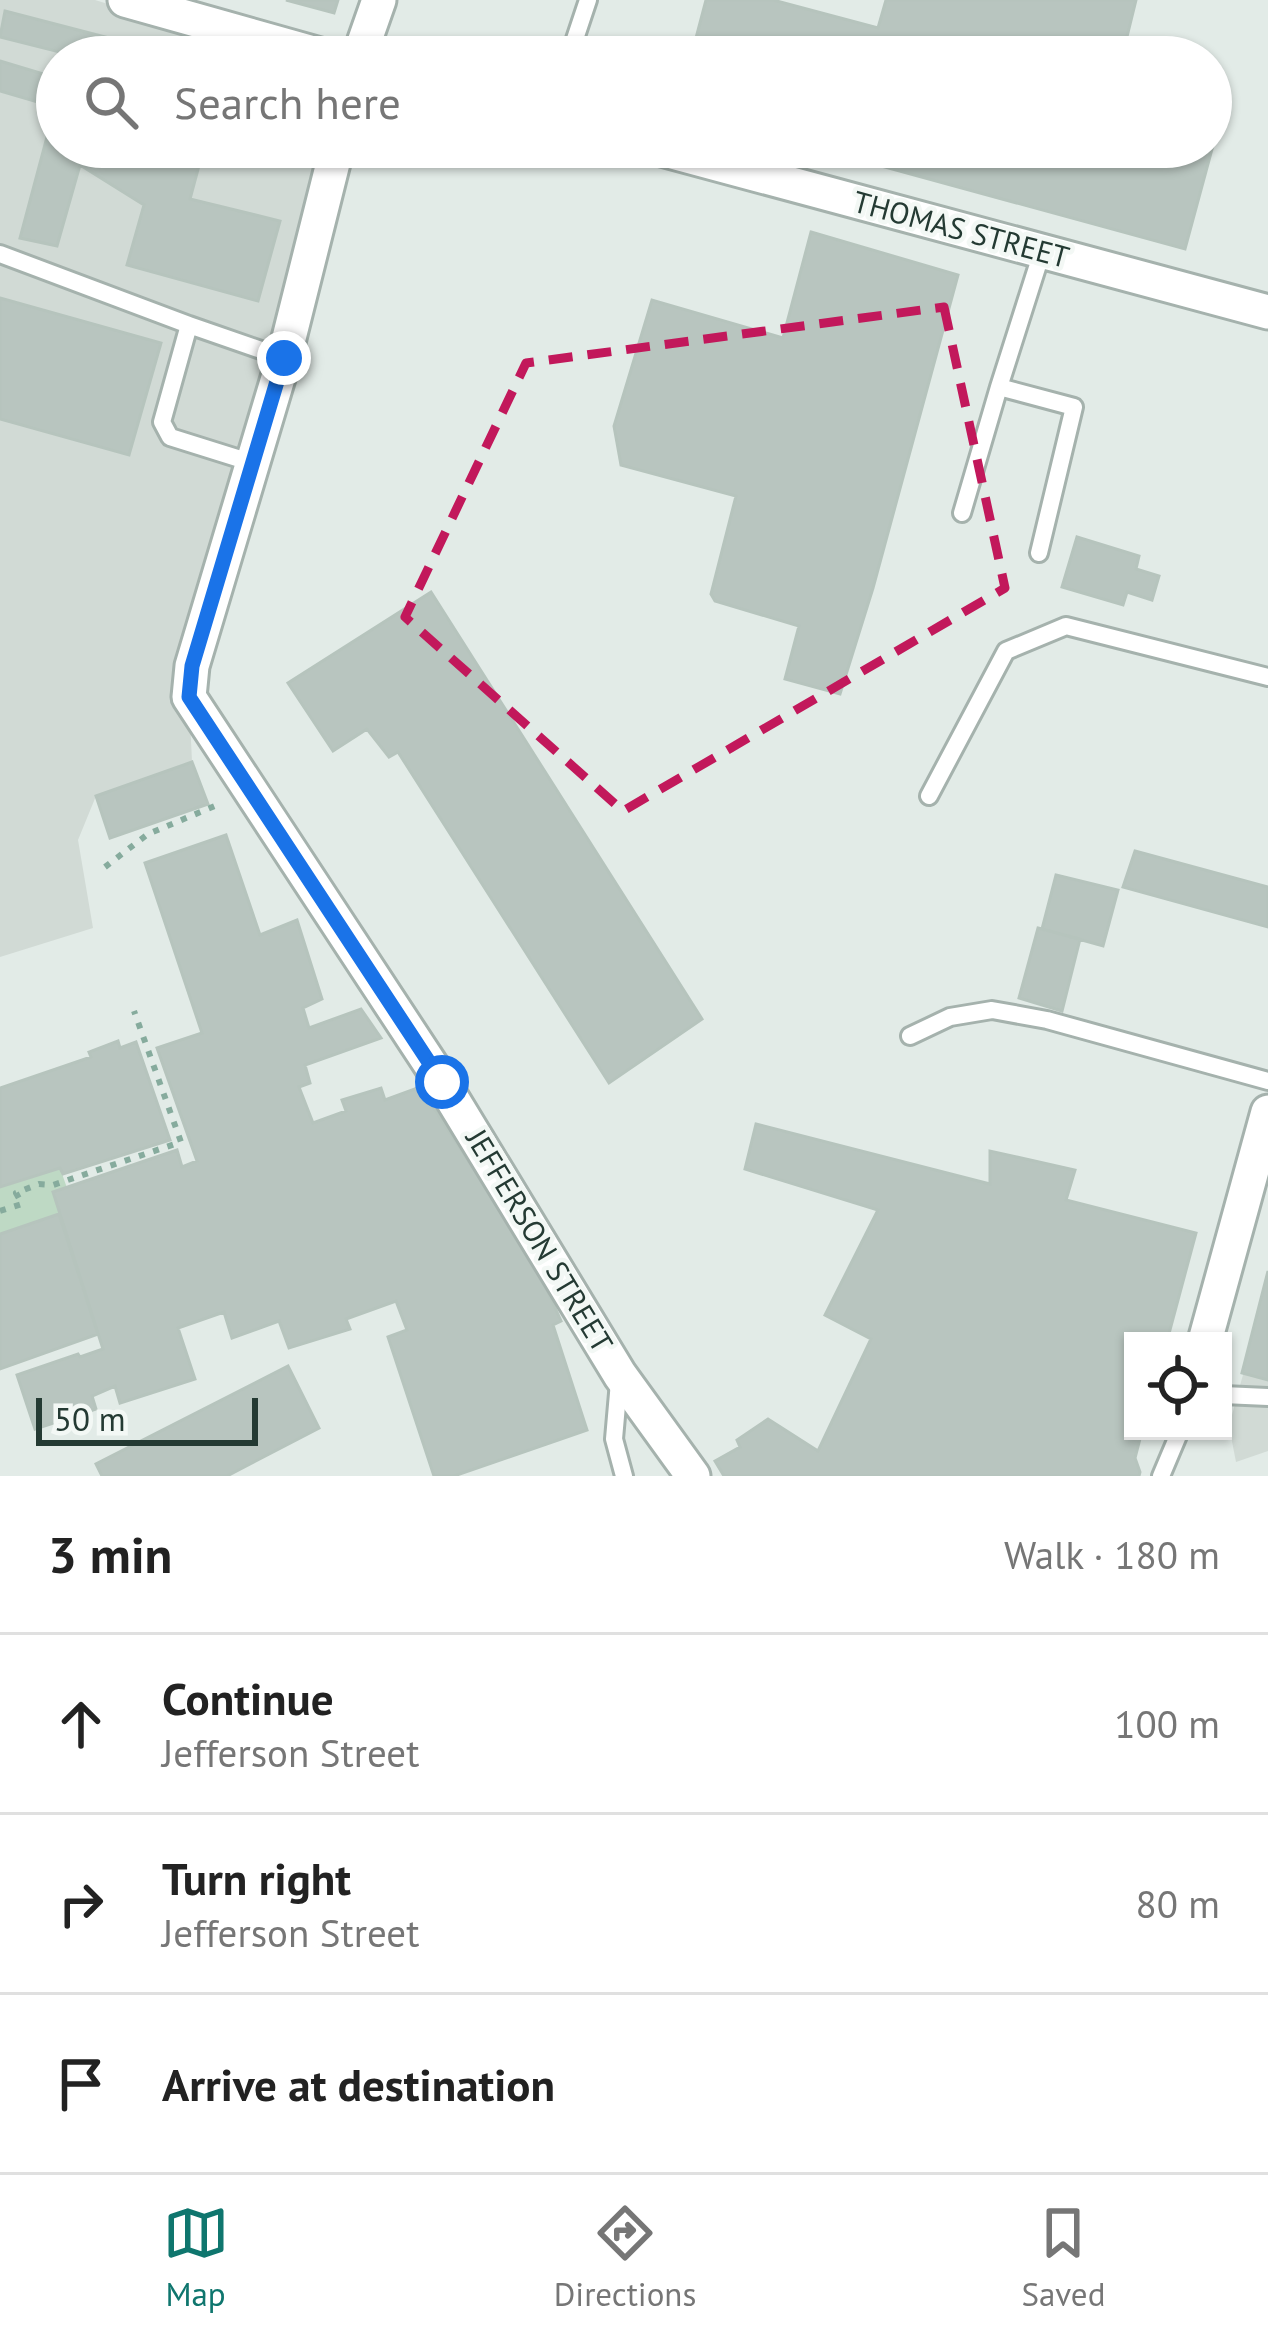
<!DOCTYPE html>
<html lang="en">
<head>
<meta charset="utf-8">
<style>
	:root { --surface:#fff; --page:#f6f6f6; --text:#222; --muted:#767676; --line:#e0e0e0; --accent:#0f766e }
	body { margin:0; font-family:"PT Sans",sans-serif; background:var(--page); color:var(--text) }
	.controls { position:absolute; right:36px; bottom:36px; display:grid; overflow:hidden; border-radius:0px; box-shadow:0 3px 9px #0004 }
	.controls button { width:108px; height:108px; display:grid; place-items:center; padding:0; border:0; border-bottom:3px solid var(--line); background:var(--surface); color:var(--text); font:60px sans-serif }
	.scale { position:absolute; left:36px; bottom:30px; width:222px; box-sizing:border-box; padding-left:12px; border:6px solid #243a33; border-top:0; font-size:33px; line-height:42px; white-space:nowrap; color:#243a33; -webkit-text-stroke:9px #f3f8f5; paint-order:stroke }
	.stop { position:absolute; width:36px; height:36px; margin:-27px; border:9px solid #1a73e8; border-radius:50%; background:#fff }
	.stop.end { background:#1a73e8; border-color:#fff; box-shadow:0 3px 12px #0008 }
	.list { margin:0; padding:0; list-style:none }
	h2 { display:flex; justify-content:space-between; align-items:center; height:156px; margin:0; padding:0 48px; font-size:51px }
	h2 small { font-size:39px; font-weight:400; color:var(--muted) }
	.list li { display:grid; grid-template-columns:78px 1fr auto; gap:36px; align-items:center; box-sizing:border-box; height:180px; padding:0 48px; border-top:3px solid var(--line) }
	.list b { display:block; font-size:45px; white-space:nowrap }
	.list p { margin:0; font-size:39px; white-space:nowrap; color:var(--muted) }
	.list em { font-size:39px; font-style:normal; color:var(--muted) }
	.icon { flex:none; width:66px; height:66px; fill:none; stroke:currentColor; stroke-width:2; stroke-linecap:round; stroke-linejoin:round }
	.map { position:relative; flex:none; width:1268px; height:1476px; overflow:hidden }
	.search { position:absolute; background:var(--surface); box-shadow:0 3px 9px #0004; left:36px; right:36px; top:36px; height:132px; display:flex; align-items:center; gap:30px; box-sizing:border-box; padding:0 42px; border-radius:66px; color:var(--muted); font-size:45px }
	.sheet { height:696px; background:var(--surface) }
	nav { display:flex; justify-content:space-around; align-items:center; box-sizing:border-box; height:168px; border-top:3px solid var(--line); background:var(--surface); font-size:33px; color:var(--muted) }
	nav a { display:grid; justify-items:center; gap:6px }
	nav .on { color:var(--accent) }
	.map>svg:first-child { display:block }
	.built { fill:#d1dad5 }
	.green { fill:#bed9c4 }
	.building { fill:#b8c5bf; stroke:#b6c4bd; stroke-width:3 }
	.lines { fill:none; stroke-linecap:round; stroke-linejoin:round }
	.lane-casing { stroke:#a5b2ad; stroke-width:22 }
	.street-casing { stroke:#a5b2ad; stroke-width:39 }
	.path { stroke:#86ab9d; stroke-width:6; stroke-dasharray:6 9; stroke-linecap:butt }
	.lane { stroke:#fff; stroke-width:16 }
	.street { stroke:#fff; stroke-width:33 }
	.route { stroke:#1a73e8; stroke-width:15 }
	.marked { fill:none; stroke:#c2185b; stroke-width:9; stroke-dasharray:24 15; stroke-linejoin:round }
	.labels { text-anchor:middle; stroke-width:9; stroke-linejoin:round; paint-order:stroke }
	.street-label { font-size:30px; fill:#243a33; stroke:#f3f8f5 }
</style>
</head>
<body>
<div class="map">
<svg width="1268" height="1476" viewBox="0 0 1268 1476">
	<rect width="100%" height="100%" fill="#e2ebe7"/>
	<path class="built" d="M0 0H95L282 57H57V147H337L189 697 192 762 96 796 78 840 93 928 0 957Z
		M1268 1283V1451L1236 1462 1229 1426Z"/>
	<path class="green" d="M60 1168 67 1188 53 1192 59 1214 0 1234V1187Z"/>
	<path class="building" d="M286 0H338L334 13Z
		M706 0H773L878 28 886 0H1136L1122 57H691Z
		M5 11 182 57H67L68 54 0 37Z
		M0 61 57 78V147H204L190 199 280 221 258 301 127 265 144 205 80 165 57 246 20 238 55 107 0 91Z
		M1211 114 1221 116 1185 249 812 147H1211Z
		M811 232 958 275 873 588 840 694 785 679 799 626 715 601 711 594 736 496 621 465 614 426 652 300 783 338Z
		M0 298 161 343 129 455 0 419Z
		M1077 537 1139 556 1136 569 1159 576 1152 600 1127 592 1123 605 1062 587Z
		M431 592 702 1019 609 1083 398 752 389 757 367 729 333 751 288 683Z
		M192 762 208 804 110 838 96 796Z
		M226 835 260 935 297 920 322 999 303 1008 309 1028 361 1009 381 1038 305 1065 310 1083 299 1087 313 1123 346 1111 342 1100 381 1088 385 1100 420 1087 535 1263 561 1321 553 1325 587 1430 454 1476H434L388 1337 407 1330 396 1301 346 1319 350 1329 289 1348 279 1321 232 1338 224 1312 178 1328 195 1379 120 1403 115 1386 92 1396 96 1409 35 1429 17 1375 78 1354 80 1357 103 1349 53 1192 177 1150 182 1167 197 1161 157 1048 202 1033 145 863Z
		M1135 851 1268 887V927L1123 887Z
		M1056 875 1118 890 1103 946 1042 929Z
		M1038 928 1080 939 1062 1011 1019 998Z
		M118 1041 120 1048 136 1042 170 1140 63 1174 60 1168 0 1187V1088L91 1057 89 1052Z
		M756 1124 990 1184V1151L1075 1170 1066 1200 1196 1233 1167 1341H1133V1431H1142L1135 1458 1140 1472 1139 1476H724L715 1461 740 1447 737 1440 768 1419 818 1451 871 1339 825 1315 878 1210 745 1169Z
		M59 1214 98 1334 0 1369V1234Z
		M1268 1271V1380L1242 1373Z
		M288 1366 319 1428 227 1476H102L96 1464Z"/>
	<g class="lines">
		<defs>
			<path id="lane" d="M569 57 588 0
				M0 254 189 325
				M253 463 170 437 162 422 189 325 284 358
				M962 513 999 387
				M1039 553 1074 407 999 387 1042 252
				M929 796 1006 651 1066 626 1268 677
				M910 1036 950 1017 992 1010 1047 1020 1268 1081
				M619 1382 614 1439 624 1476
				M1223 1395 1268 1397
				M1161 1476 1180 1431"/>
			<path id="street" d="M125 0 327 57
				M359 57 379 0
				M337 147 284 358 192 666 189 697 442 1082 620 1375 693 1476
				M654 147 1268 312
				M1205 1341 1268 1112"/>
		</defs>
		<use href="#lane" class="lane-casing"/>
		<use href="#street" class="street-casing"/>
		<path class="path" d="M105 867 148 834 222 803
			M0 1211 22 1204 16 1193 39 1184 53 1185 181 1142 134 1011"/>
		<use href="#lane" class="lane"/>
		<use href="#street" class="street"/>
	</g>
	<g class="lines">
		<path class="route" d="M284 358 192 666 189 697 442 1082"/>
	</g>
	<path class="marked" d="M944 307 1005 588 623 811 405 617 526 363Z"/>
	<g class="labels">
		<g class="street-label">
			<text transform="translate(961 230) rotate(15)" y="10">THOMAS STREET</text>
			<text transform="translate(539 1241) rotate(59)" y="10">JEFFERSON STREET</text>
		</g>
	</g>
</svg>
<div class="controls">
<button><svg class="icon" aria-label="locate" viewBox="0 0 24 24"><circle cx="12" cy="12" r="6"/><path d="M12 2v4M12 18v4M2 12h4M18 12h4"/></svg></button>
</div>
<div class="scale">50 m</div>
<div class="stop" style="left:442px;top:1082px"></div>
<div class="stop end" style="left:284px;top:358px"></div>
<div class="search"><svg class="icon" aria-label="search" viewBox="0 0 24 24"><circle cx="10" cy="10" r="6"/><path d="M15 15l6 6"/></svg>Search here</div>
</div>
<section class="sheet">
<h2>3 min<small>Walk · 180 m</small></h2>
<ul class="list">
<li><svg class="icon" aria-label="ahead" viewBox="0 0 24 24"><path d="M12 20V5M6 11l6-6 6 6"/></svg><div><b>Continue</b><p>Jefferson Street</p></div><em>100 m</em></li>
<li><svg class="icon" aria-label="right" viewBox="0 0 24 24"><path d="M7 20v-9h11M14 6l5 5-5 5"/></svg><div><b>Turn right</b><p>Jefferson Street</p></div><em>80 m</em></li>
<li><svg class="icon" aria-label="arrive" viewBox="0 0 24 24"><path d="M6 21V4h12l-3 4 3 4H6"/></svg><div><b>Arrive at destination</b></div></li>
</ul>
</section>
<nav>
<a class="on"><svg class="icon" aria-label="map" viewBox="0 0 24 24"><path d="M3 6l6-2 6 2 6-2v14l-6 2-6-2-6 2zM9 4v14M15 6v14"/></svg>Map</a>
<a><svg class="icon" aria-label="directions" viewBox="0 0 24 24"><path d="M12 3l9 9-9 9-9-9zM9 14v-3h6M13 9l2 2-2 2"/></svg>Directions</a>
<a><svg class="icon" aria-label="saved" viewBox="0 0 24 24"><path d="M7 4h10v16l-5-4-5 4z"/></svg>Saved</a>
</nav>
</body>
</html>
